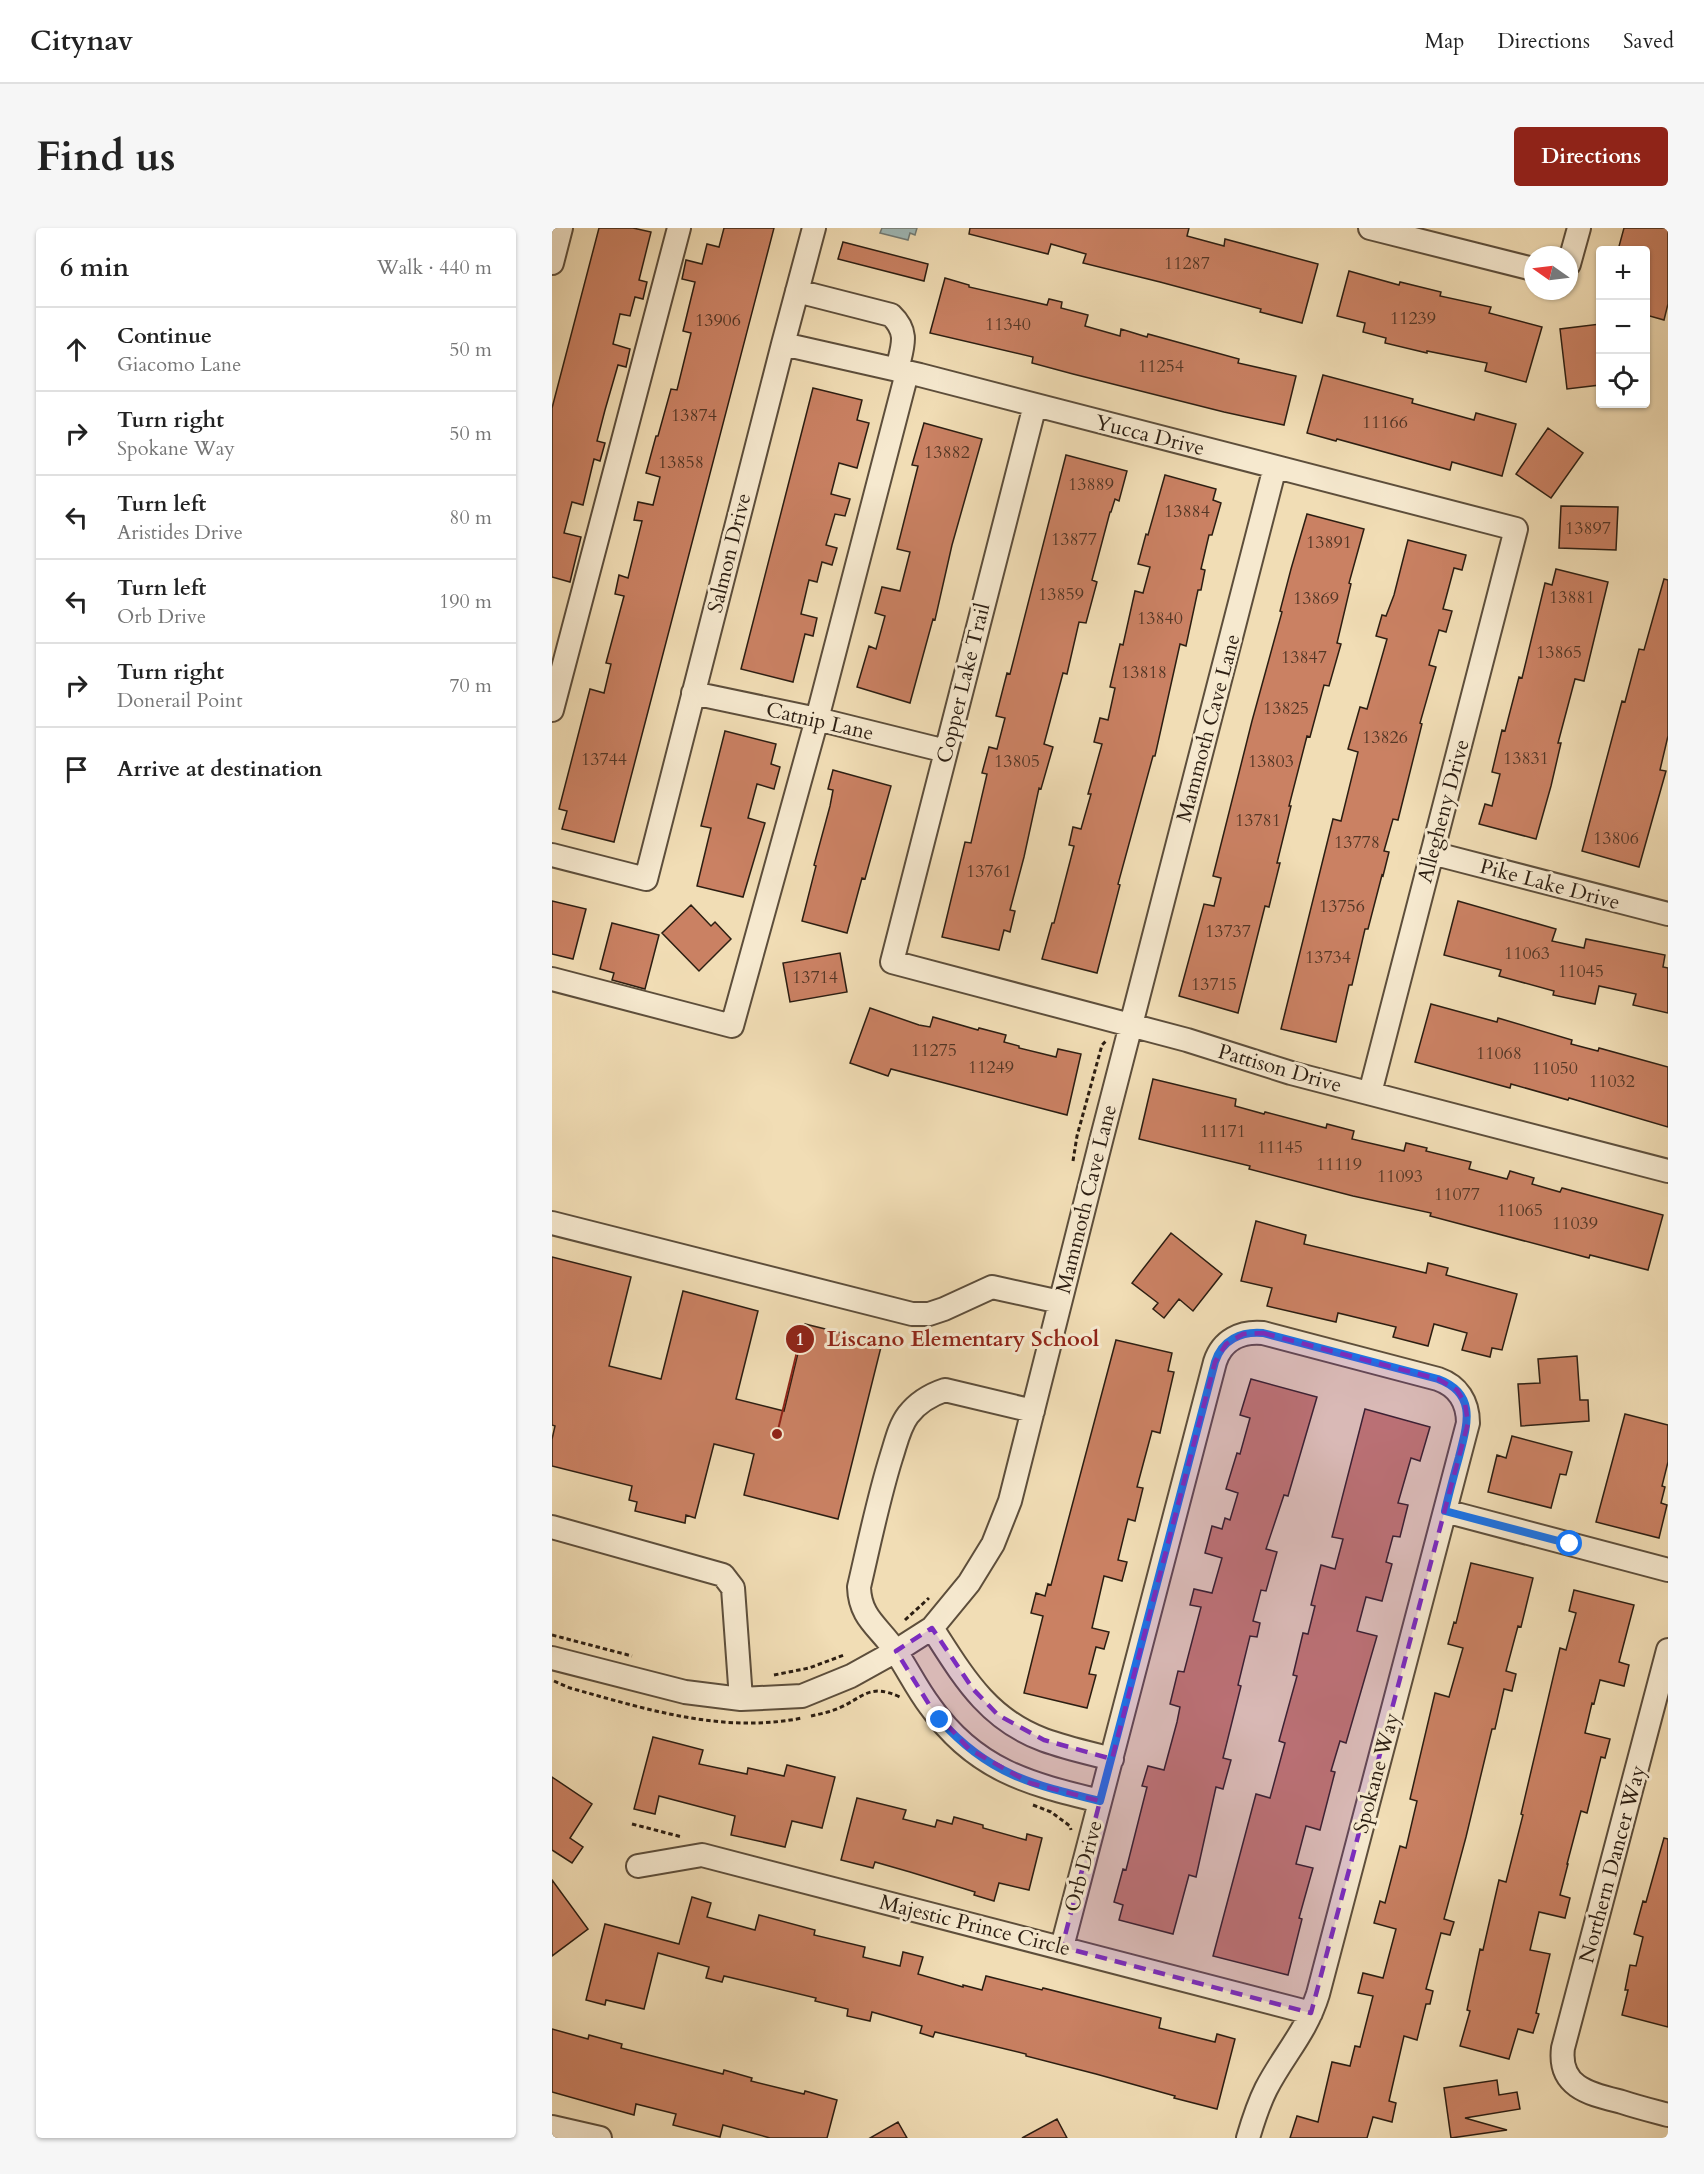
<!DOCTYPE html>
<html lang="en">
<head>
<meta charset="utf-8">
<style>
	:root { --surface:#fff; --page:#f6f6f6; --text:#222; --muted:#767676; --line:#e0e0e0; --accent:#8f2418 }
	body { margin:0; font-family:Cardo,serif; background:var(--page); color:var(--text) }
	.controls { position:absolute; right:18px; top:18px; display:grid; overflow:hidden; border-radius:6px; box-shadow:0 2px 4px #0004 }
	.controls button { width:54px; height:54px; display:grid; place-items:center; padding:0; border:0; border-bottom:2px solid var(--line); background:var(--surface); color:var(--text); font:30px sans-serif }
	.compass { position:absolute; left:972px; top:18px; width:54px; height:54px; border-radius:50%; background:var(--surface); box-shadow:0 2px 4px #0004; rotate:284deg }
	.stop { position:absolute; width:18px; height:18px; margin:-14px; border:4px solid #1a73e8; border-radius:50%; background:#fff }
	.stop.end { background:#1a73e8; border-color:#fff; box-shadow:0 2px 6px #0008 }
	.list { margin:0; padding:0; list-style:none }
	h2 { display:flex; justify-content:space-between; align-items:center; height:78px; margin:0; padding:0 24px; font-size:26px }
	h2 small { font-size:20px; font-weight:400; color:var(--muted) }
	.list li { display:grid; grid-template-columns:39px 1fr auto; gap:18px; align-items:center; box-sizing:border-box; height:84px; padding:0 24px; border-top:2px solid var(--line) }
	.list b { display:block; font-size:22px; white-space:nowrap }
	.list p { margin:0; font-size:20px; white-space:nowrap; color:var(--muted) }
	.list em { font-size:20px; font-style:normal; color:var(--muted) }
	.icon { flex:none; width:33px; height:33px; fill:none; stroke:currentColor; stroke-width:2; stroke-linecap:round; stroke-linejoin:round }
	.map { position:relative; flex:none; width:1116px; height:1910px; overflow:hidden; border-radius:6px }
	header { display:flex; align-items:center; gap:36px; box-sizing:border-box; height:84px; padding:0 30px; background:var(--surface); border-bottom:2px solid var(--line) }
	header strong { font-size:28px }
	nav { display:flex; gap:33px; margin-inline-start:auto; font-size:21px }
	.intro { display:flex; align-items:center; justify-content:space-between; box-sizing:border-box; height:144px; padding:0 36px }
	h1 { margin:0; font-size:42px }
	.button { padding:15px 27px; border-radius:6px; background:var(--accent); color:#fff; font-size:21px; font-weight:700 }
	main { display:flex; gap:36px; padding:0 36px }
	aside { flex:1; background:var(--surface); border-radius:6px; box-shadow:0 2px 4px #0004 }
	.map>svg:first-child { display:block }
	.water { fill:#9fb9b8; stroke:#717b76; stroke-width:1.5 }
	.building { fill:#ca8163; stroke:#2c1e12; stroke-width:1.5 }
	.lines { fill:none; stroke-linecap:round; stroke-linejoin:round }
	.minor-casing { stroke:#5d4e3b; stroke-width:26 }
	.path { stroke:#2c1e12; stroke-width:3; stroke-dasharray:4.5 3; stroke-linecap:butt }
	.minor { stroke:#f6e9cf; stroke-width:22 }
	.route { stroke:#1a73e8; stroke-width:8 }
	.marked { fill:#7b2cbf; fill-opacity:0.2; stroke:#7b2cbf; stroke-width:4.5; stroke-dasharray:12 8; stroke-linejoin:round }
	.labels { text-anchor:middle; stroke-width:6; stroke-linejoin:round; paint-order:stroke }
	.number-label { font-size:18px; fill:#543726 }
	.street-label { font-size:21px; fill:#2c1e12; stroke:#f6e9cf }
	.leader { fill:none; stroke:#8f2418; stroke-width:2 }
	.callout-dot { fill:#8f2418; stroke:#f6e9cf; stroke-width:2 }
	.mark-label { font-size:18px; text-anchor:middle; font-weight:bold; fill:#fff }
	.callout-label { font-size:22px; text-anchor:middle; font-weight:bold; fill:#8f2418; stroke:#f6e9cf; stroke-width:6; stroke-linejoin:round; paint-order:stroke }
</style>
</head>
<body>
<header>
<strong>Citynav</strong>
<nav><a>Map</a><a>Directions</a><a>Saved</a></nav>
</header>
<div class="intro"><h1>Find us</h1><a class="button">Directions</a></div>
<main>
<aside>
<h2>6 min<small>Walk · 440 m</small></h2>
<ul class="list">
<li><svg class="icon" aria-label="ahead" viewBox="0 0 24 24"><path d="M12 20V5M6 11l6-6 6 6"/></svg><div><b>Continue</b><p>Giacomo Lane</p></div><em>50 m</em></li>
<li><svg class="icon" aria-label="right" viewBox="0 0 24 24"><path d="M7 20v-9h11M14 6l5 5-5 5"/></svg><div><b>Turn right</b><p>Spokane Way</p></div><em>50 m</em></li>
<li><svg class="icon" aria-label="left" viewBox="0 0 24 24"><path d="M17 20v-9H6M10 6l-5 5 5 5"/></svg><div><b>Turn left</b><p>Aristides Drive</p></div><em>80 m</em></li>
<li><svg class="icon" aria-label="left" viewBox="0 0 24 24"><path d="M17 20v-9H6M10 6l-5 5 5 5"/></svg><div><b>Turn left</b><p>Orb Drive</p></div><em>190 m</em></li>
<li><svg class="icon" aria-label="right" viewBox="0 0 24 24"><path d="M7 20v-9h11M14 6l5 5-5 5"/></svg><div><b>Turn right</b><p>Donerail Point</p></div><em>70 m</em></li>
<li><svg class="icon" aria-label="arrive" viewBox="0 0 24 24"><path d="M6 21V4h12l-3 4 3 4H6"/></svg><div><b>Arrive at destination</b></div></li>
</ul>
</aside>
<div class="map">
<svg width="1116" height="1910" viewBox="0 0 1116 1910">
	<rect width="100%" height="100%" fill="#f1ddb5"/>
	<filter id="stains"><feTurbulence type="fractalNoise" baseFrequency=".00333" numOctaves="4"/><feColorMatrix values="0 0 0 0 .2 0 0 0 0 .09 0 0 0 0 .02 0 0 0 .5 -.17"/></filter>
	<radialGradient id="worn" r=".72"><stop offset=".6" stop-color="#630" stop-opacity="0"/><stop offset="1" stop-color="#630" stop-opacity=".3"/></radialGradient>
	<path class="water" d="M330 0H365L363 7 358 5 356 12 328 5Z"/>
	<path class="building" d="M47 0H81L99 4 87 52 95 54 91 71 83 69 78 88 68 86 61 116 78 121 74 139 66 137 53 182 45 213 53 215 48 233 42 231 31 277 20 274 12 305 29 309 18 354 0 349V180Z
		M172 0H222L62 614 10 601 15 583 7 581 38 461 52 465 59 436 54 435 72 368 63 366 67 347 76 350 90 293 82 292 86 274 101 277 108 249 94 245 104 208H106L119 161 125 162 139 105 131 103 143 54 130 51 134 32 150 36 155 16 167 19Z
		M418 0H637L635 8 672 18 673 11 766 36 750 95 708 84 709 81 608 54 531 35 534 26 499 16 496 26 417 6Z
		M1072 0H1116V76L1112 92 1094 87V22H1066Z
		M291 14 376 36 372 53 286 31Z
		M797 43 847 57 848 54 889 64 888 68 939 79 937 85 990 99 974 154 933 143 935 135 875 123V125L833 115 834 110 811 104 813 95 785 88Z
		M393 50 417 57V59L495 77 497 71 510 74 509 80 536 87 533 98 568 108 569 101 595 109 596 106 687 131 686 135 744 148 732 197 672 184 521 146 480 135 481 129 378 105Z
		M1048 96V157L1015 161 1008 101Z
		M771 147 861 171 860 175 922 192 924 185 964 196 950 248 900 234 898 242 785 211 784 213 755 205Z
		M261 160 310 172 305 192 317 195 305 240 287 235 279 266 298 271 293 288 283 286 274 317 285 320 280 337 270 334 265 354 257 352 249 386 265 390 261 408 253 406 241 454 189 441Z
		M372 195 430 211 400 317 383 392 381 391 358 475 305 459 317 418 324 421 333 388 323 385 330 359 348 363 358 324 345 321 366 238 360 237Z
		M996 200 1031 225 999 270 964 246Z
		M514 227 575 243 567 273 563 271 559 284H558L540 352 545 354 534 395 527 394 515 446 511 445 492 516 501 519 489 561 487 560 472 629 458 682 463 683 458 704 452 702 447 722 390 709 413 614 419 615 435 546 430 545 437 519 445 521 453 490 444 488 455 445 458 446Z
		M613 247 664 261 661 272 669 275 660 307H657L649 341 653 342 649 362H646L634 418 628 416 603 528H601L566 656 568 657 545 745 490 731 500 695H502L522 618 517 617 521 599 529 601 539 566H536L550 516 542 514 548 490 556 492 563 460 558 459 568 416 571 417 583 363 591 365 598 339 586 336 594 306 596 307Z
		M1009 278 1066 279 1064 322 1007 320Z
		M755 286 812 301 797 355 799 356 785 415 789 416 777 458 772 457 758 509 755 508 737 578H739L725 635H728L717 679 713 678 686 785 627 768 652 676 662 678 669 650 661 648 700 493 730 384 728 383 739 341Z
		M856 312 914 327 910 342 902 340 891 381 900 383 894 404 887 402 877 437 884 439 868 495 870 496 846 592 841 591 832 623 837 624 831 648 830 647 816 701H813L800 757H797L784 814 729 801 781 591 789 593 806 524 796 521 808 479 815 481 835 411 824 408 830 387 834 388 842 367Z
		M1004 341 1056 354 1032 453 1023 451 1006 515H1009L999 558 984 611 927 596 933 576 940 578 948 546 940 544 950 502 953 503 967 449 970 450 993 355 1000 357Z
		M1112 351 1116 352V508L1108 542 1114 543 1087 639 1030 623 1070 473 1073 474 1087 421 1092 422Z
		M173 503 224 516 219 536 228 539 222 561 205 556 196 590 213 595 191 669 145 658 159 600 149 598Z
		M281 542 339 558 313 651 310 650 295 705 250 693 264 638 262 637 278 578 281 562 276 561Z
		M0 673 34 681 21 731 0 726Z
		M906 673 1004 701 1000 713 1032 720 1034 711 1113 727 1111 739 1116 740V785L1081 777 1084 766 1047 758 1043 776 1001 767 1002 763 947 748 949 742 892 727Z
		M139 677 159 698 163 694 179 711 147 743 110 705Z
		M60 695 107 707 93 761 60 752 62 745 48 741Z
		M288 725 295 764 238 774 231 735Z
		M879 776 945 794 946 790 1020 812 1019 816 1046 823 1047 820 1116 839V899L1017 870 1016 872 959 856 958 860 863 834Z
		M318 780 367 797 378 799 381 789 426 802 427 800 454 807 452 814 467 818V820L504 829 506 821 529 826 515 887 339 841 336 848 298 835Z
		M601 851 684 871 683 878 712 886 713 884 774 900 775 896 802 903 800 911 852 923 854 915 875 920 874 923 919 934 917 941 955 951 958 943 982 950 980 956 1008 964 1010 960 1111 987 1096 1042 1038 1027 1037 1030 878 988 879 985 801 968 697 941 698 938 587 911Z
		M704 993 754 1007 752 1016 874 1045 876 1035 896 1040 894 1047 965 1066 950 1122 940 1120 938 1129 910 1122 915 1105 882 1096 876 1118 841 1109 844 1099 786 1085 784 1094 715 1078 720 1060 689 1053Z
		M619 1005 670 1046 641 1083 627 1071 612 1090 601 1081 606 1075 580 1055Z
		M0 1029 79 1049 57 1138 109 1151 131 1063 206 1083 184 1171 232 1183 253 1096 330 1115 286 1291 192 1267 202 1226 162 1216 143 1290 134 1287 133 1295 83 1283 85 1274 77 1272 80 1258 0 1238V1211L3 1198 0 1197Z
		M564 1112 620 1125 616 1143 622 1144 608 1205 600 1203 585 1259 591 1260 583 1293 576 1291 566 1332 575 1334 570 1353 552 1348 540 1400 557 1404 552 1421 544 1419 537 1446 544 1447 535 1480 472 1465 491 1388 479 1385 484 1365 493 1368 496 1356 499 1357Z
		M1025 1128 1028 1172H1036L1037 1193 969 1198 966 1156 988 1155 986 1131Z
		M699 1151 765 1169 736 1268 732 1267 714 1321 725 1324 714 1363 709 1362 701 1393 708 1395 705 1409 698 1408 686 1457 689 1458 671 1530 679 1532 671 1561 664 1559 644 1649 637 1647 621 1706 567 1692 571 1677 562 1674 571 1641 574 1642 595 1559 590 1558 596 1538 612 1542 625 1494 628 1479 618 1476 626 1443 632 1444 649 1379 638 1377 642 1361 660 1365 670 1330 653 1325 660 1298 670 1301 673 1290 678 1292 686 1265 674 1261 685 1225 688 1226 698 1190 688 1187Z
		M813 1181 878 1199 868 1233 859 1230 846 1275 856 1277 848 1309 841 1308 834 1334 840 1336 830 1373 814 1369 805 1403 825 1408 794 1515 788 1513 779 1543 783 1544 768 1602 754 1598 744 1636 761 1640 747 1690 750 1691 736 1747 661 1728 704 1566 718 1570 733 1515 727 1513 745 1448 741 1447 751 1405 756 1406 763 1378 759 1377 769 1337 783 1341 791 1311 780 1309Z
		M1073 1186 1116 1197V1234L1110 1258 1113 1259 1109 1275 1115 1277 1107 1310 1044 1294Z
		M960 1208 1020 1224 1014 1247 1008 1246 999 1280 936 1264 945 1227 954 1230Z
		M919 1335 981 1350 969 1399 966 1398 954 1443 964 1446 960 1463 952 1461 943 1501H940L914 1609 892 1691 902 1694 898 1707 889 1705 874 1761 881 1763 878 1776H874L865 1812 852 1808 837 1873 844 1875 840 1894 821 1889 815 1910H738L745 1888 766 1894 780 1834 798 1838 803 1818 808 1819 821 1768 806 1765 811 1745 831 1750 844 1701 822 1695 828 1673 833 1675 848 1618 854 1620 865 1573 858 1571 883 1465 897 1469 911 1420 896 1416 902 1394 904 1395Z
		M1022 1362 1082 1377 1067 1434 1077 1437 1072 1458 1048 1452 1042 1476 1040 1475 1033 1505 1058 1511 1053 1530 1049 1529 1035 1585 1029 1583 1015 1636H1016L1008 1667 1018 1670 1013 1690 987 1684 978 1722 998 1726 984 1785 987 1786 981 1805 966 1801 957 1831 908 1818 918 1783 915 1782 928 1721 931 1722 947 1652 954 1654 971 1587 969 1586 1008 1420 1014 1422 1024 1385 1017 1383Z
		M101 1509 151 1522 147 1536 195 1546 196 1540 232 1548 235 1537 283 1549 270 1600 240 1593 233 1619 179 1607 183 1588 107 1568 103 1586 82 1581Z
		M0 1549 40 1576 18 1610 31 1619 20 1635 0 1622Z
		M305 1570 354 1582 351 1591 383 1599 385 1592 400 1596 402 1589 431 1597V1600L474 1612 475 1606 490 1610 477 1662 447 1655 442 1673 422 1667 423 1664 358 1644 323 1634 321 1640 289 1632Z
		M1112 1610 1116 1611V1799L1070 1787 1076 1762H1073L1078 1737 1084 1738 1091 1709 1082 1706 1091 1673 1094 1674Z
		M0 1652 36 1701 0 1728Z
		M140 1669 159 1675 155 1689 203 1702 207 1687 263 1702 262 1707 313 1719 311 1729 348 1738 351 1724 371 1729 366 1746 411 1759V1757L430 1762 434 1748 490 1762 491 1760 609 1790 607 1800 663 1814 665 1806 683 1811 665 1881 622 1870 623 1868 544 1846 474 1828V1826L383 1804 381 1809 368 1805 370 1798 320 1784 318 1793 295 1788 296 1781 263 1773 264 1770 172 1748 170 1754 154 1750 157 1739 106 1725 92 1781 54 1772 53 1777 34 1772 53 1696 127 1716Z
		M0 1801 36 1811 37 1807 70 1816 69 1820 171 1846 172 1842 200 1850 199 1853 252 1866 253 1863 285 1872 275 1910H218L171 1897 168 1909 121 1897 124 1886 84 1876 82 1887 0 1864Z
		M945 1852 947 1867 965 1864 968 1881 913 1890 955 1902 899 1910 892 1860Z
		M505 1891 515 1910H470Z
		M346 1894 355 1910H318Z"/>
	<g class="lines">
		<defs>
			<path id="minor" d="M818 0 981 41
				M0 35 9 0
				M1017 36 1027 0
				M245 63 339 87C358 105 350 119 345 142
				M231 116 368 147 964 301 818 865
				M483 177 340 734 635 812 739 845 1116 943
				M141 465 265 491 394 523
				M0 482 127 0
				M880 625 1116 686
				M0 627 94 651 231 116 262 0
				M0 751 180 798 265 491 355 145
				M0 995 360 1086H377L392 1081 440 1059 508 1074
				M481 1183 393 1162C378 1167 366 1174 356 1187 347 1199 344 1215 339 1230 326 1272 317 1316 307 1359 308 1391 328 1399 344 1424 356 1442 365 1461 378 1478 423 1542 477 1556 548 1573
				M893 1283 1116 1342
				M0 1299 171 1347 181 1360 189 1471
				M380 1400C411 1448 435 1491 492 1512 514 1520 537 1525 560 1531
				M1116 1422 1011 1820C1006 1860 1039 1866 1070 1874 1085 1879 1101 1883 1116 1887
				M0 1430 133 1464 189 1471 250 1468 299 1448 344 1423 380 1400 417 1355 441 1316 458 1273 550 909 723 239
				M86 1638 150 1627 759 1785
				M510 1719 663 1134C670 1112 689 1103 711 1105L886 1151C906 1158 916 1174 916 1195L766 1766C754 1805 732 1826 714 1861 706 1877 701 1893 696 1910
				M0 1899 48 1910"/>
		</defs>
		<use href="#minor" class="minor-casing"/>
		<path class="path" d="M521 933 525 908 550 817 554 813
			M353 1392 377 1370
			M0 1407 80 1428
			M222 1447 257 1440 292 1427
			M2 1453 18 1460C94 1481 170 1506 250 1490
			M259 1488C268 1486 278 1484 287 1480 312 1469 317 1455 348 1469
			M481 1577 499 1584 518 1598 519 1602
			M80 1596 130 1609"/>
		<use href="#minor" class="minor"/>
	</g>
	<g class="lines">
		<path class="route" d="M388 1492C436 1546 481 1557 548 1573L663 1134C670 1112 689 1103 711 1105L886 1151C926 1166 915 1197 907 1229 902 1247 897 1265 893 1283L1018 1316"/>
	</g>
	<path class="marked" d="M711 1105 886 1151 905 1162 913 1175 916 1195 759 1785 510 1719 548 1573 478 1555 417 1521 378 1478 344 1423 380 1400 421 1461 446 1487 492 1512 560 1531 663 1134 674 1116 691 1106Z"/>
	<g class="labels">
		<g class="number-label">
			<text x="635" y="41">11287</text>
			<text x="861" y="96">11239</text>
			<text x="166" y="98">13906</text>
			<text x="456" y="102">11340</text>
			<text x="609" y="144">11254</text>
			<text x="142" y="193">13874</text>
			<text x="833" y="200">11166</text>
			<text x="395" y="230">13882</text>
			<text x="129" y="240">13858</text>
			<text x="539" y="262">13889</text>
			<text x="635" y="289">13884</text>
			<text x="1036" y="306">13897</text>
			<text x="522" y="317">13877</text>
			<text x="777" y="320">13891</text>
			<text x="509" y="372">13859</text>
			<text x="1020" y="375">13881</text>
			<text x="764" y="376">13869</text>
			<text x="608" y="396">13840</text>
			<text x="1007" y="430">13865</text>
			<text x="752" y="435">13847</text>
			<text x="592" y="450">13818</text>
			<text x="734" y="486">13825</text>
			<text x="833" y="515">13826</text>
			<text x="974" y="536">13831</text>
			<text x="52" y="537">13744</text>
			<text x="465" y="539">13805</text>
			<text x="719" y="539">13803</text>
			<text x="706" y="598">13781</text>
			<text x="1064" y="616">13806</text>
			<text x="805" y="620">13778</text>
			<text x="437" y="649">13761</text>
			<text x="790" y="684">13756</text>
			<text x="676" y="709">13737</text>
			<text x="975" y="731">11063</text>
			<text x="776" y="735">13734</text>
			<text x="1029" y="749">11045</text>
			<text x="263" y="755">13714</text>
			<text x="662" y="762">13715</text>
			<text x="382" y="828">11275</text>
			<text x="947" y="831">11068</text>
			<text x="439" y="845">11249</text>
			<text x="1003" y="846">11050</text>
			<text x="1060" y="859">11032</text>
			<text x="671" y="909">11171</text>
			<text x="728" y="925">11145</text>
			<text x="787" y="942">11119</text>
			<text x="848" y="954">11093</text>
			<text x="905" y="972">11077</text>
			<text x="968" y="988">11065</text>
			<text x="1023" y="1001">11039</text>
		</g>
		<g class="street-label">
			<text transform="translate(598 207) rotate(14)" y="7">Yucca Drive</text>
			<text transform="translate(177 325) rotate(-76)" y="7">Salmon Drive</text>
			<text transform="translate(411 455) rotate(-76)" y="7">Copper Lake Trail</text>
			<text transform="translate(268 493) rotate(13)" y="7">Catnip Lane</text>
			<text transform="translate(656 500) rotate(-75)" y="7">Mammoth Cave Lane</text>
			<text transform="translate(891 583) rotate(-75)" y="7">Allegheny Drive</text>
			<text transform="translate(998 656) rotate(15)" y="7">Pike Lake Drive</text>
			<text transform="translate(728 840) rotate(16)" y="7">Pattison Drive</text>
			<text transform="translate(534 971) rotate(-76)" y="7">Mammoth Cave Lane</text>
			<text transform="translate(824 1545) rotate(-75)" y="7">Spokane Way</text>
			<text transform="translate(1060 1636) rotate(-75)" y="7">Northern Dancer Way</text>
			<text transform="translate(531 1638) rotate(-75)" y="7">Orb Drive</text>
			<text transform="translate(423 1697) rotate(14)" y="7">Majestic Prince Circle</text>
		</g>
	</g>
	<path class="leader" d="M225 1206L248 1111"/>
	<g class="callout-dot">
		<circle cx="225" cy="1206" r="6"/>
		<circle cx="248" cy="1111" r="15"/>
	</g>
	<g class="mark-label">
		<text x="248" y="1117">1</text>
	</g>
	<g class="callout-label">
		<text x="411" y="1118">Liscano Elementary School</text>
	</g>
	<rect width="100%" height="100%" filter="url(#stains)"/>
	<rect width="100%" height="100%" fill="url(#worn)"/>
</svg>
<div class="controls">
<button>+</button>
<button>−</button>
<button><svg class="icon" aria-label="locate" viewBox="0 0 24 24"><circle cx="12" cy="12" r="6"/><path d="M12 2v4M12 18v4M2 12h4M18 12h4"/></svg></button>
</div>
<svg class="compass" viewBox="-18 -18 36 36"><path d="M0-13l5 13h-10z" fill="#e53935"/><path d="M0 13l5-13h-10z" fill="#767676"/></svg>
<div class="stop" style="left:1018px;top:1316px"></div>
<div class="stop end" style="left:388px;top:1492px"></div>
</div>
</main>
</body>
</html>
